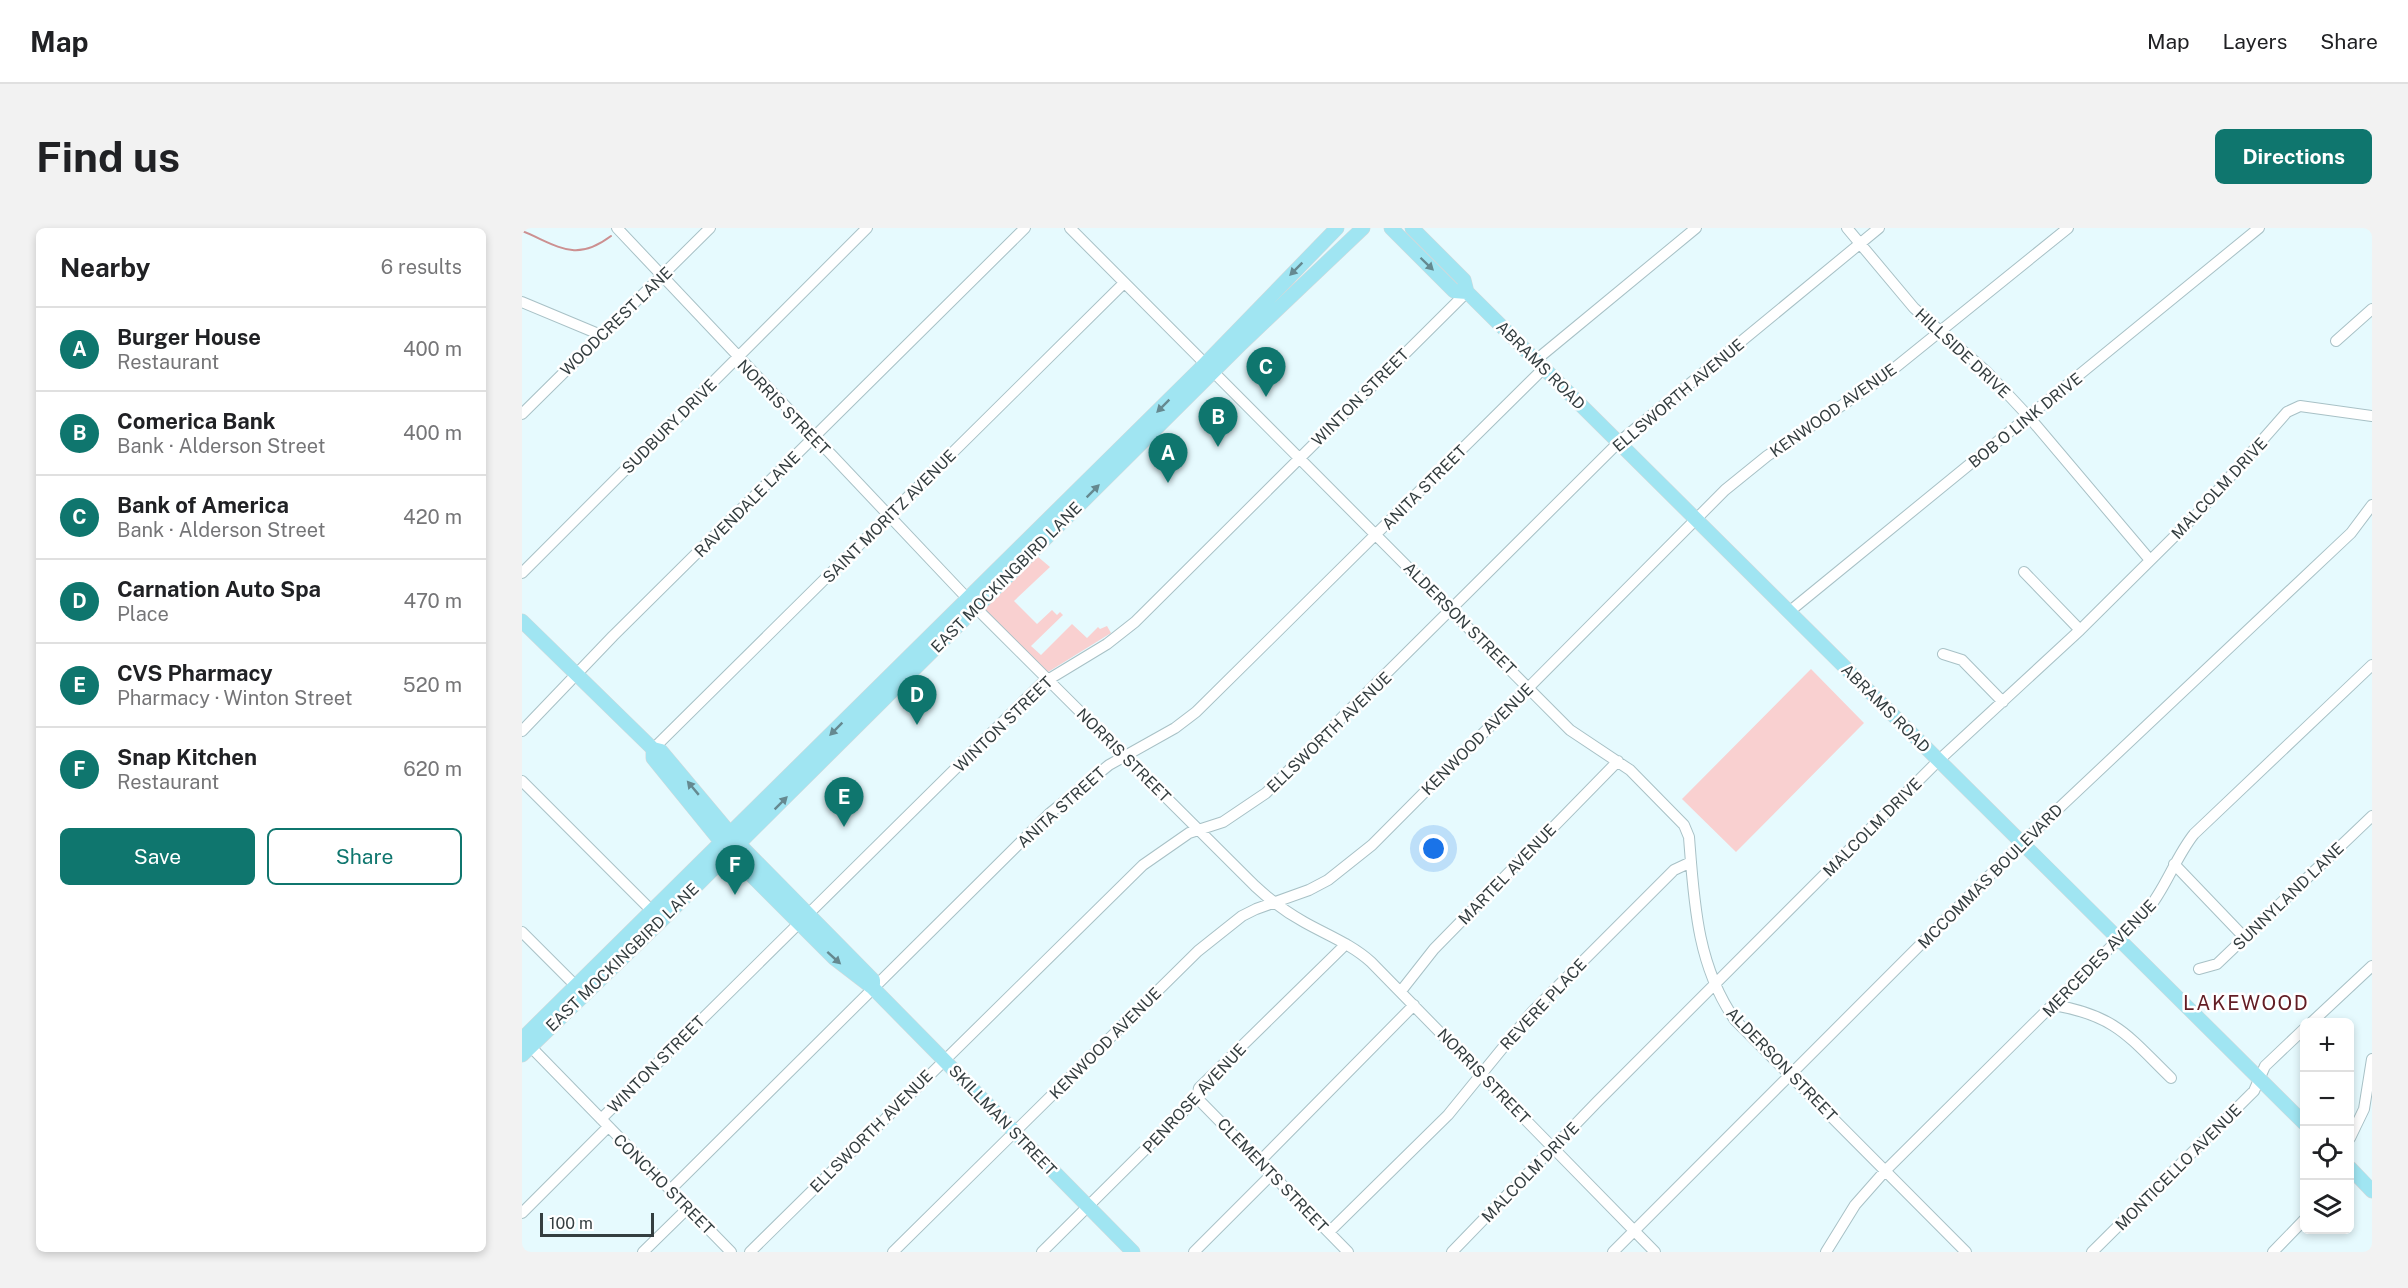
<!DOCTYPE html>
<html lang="en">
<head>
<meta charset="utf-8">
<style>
	:root { --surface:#fff; --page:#f2f2f2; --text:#202124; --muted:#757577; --line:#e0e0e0; --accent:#0f766e }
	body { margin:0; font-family:"Public Sans",sans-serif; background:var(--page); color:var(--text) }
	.controls { position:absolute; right:18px; bottom:18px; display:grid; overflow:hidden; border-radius:9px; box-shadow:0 3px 9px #0003 }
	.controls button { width:54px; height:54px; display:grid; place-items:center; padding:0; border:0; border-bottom:2px solid var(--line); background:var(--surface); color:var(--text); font:30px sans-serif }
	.scale { position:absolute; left:18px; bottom:15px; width:114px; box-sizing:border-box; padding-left:6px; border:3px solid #343e40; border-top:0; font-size:16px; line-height:21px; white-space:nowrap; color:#343e40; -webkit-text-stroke:4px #fff; paint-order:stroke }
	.you { position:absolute; left:912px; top:621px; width:21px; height:21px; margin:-15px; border:4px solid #fff; border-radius:50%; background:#1a73e8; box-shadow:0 0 0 9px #1a73e833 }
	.badge { display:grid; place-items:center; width:39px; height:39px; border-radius:50%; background:var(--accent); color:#fff; font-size:20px; font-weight:700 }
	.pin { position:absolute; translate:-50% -50px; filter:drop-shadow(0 2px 3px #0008) }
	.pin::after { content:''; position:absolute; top:32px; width:21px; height:18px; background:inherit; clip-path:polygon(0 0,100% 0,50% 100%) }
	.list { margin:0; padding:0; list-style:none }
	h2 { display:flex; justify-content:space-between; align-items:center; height:78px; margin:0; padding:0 24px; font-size:26px }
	h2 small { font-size:20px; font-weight:400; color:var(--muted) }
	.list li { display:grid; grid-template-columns:39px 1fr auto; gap:18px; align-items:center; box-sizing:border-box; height:84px; padding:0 24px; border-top:2px solid var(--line) }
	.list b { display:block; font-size:22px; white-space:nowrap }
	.list p { margin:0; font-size:20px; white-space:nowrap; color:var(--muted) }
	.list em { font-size:20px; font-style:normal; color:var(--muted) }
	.actions { display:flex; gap:12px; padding:18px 24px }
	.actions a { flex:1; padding:14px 0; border:2px solid var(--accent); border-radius:9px; text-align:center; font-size:21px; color:var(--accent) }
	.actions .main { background:var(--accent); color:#fff }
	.icon { flex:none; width:33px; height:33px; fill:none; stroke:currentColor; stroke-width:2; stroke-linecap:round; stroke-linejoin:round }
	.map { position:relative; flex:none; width:1850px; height:1024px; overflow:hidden; border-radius:9px }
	header { display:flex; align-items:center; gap:36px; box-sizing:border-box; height:84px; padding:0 30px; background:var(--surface); border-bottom:2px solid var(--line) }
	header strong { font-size:28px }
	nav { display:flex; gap:33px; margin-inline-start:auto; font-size:21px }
	.intro { display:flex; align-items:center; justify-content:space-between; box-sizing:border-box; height:144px; padding:0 36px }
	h1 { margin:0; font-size:42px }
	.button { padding:15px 27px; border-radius:9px; background:var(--accent); color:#fff; font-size:21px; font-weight:700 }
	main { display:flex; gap:36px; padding:0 36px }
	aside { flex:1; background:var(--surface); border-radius:9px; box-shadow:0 3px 9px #0003 }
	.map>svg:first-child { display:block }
	.green { fill:#f9d0d0 }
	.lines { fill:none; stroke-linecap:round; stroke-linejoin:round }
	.stream { stroke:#cc9091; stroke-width:2 }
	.minor-casing { stroke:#a8c1c6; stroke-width:12 }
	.major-casing { stroke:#d6d8d9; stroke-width:15 }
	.minor { stroke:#fff; stroke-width:10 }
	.major { stroke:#a0e5f2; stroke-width:14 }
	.oneway { fill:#658990 }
	.labels { text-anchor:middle; stroke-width:5; stroke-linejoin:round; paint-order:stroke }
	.street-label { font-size:16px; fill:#343e40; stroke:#fff }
	.quarter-label { font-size:20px; letter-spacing:1.5px; fill:#621d24; stroke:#fff }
</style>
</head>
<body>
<header>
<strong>Map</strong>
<nav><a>Map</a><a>Layers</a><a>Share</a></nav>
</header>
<div class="intro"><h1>Find us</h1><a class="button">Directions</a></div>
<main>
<aside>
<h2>Nearby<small>6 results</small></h2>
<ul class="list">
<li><span class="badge">A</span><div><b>Burger House</b><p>Restaurant</p></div><em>400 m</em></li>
<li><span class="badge">B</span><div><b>Comerica Bank</b><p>Bank · Alderson Street</p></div><em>400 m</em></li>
<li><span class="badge">C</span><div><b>Bank of America</b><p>Bank · Alderson Street</p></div><em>420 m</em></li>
<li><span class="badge">D</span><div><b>Carnation Auto Spa</b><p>Place</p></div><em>470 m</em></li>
<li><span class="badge">E</span><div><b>CVS Pharmacy</b><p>Pharmacy · Winton Street</p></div><em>520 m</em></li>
<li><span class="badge">F</span><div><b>Snap Kitchen</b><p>Restaurant</p></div><em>620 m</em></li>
</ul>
<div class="actions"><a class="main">Save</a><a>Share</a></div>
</aside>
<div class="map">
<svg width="1850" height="1024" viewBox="0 0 1850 1024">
	<rect width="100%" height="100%" fill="#e6fafe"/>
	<path class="green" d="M515 328 528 339 492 373 515 396 530 382 535 387 538 384 541 387 509 418 519 427 550 396 565 410 576 399 578 401 585 398 589 405 526 444 462 382 463 378Z
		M1289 441 1342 495 1214 624 1160 571Z"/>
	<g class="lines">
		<path class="stream" d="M0 3C37 18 53 35 89 8"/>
		<defs>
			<path id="minor" d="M95 0 461 387 733 658C748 672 764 684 782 694 805 707 829 716 849 734L1133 1024
				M548 0 1048 502 1108 542 1162 597 1167 609C1172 674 1175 738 1213 792L1444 1024
				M1325 0 1392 80 1465 144 1507 189 1628 332
				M0 74 79 107
				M1814 113 1850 81
				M1014 132 1174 0
				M0 186 188 0
				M1502 344 1558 402
				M0 345 345 0
				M1268 383 1737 0
				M1421 426 1440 432 1481 474
				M0 503 91 408 503 0
				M131 521 602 55
				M0 553 129 682
				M1652 636 1722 709
				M0 704 58 762
				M1677 741 1695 736 1850 588
				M879 763 912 721 1096 533
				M1532 777C1594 788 1606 808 1649 850
				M1790 794 1850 738
				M4 814 209 1024
				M675 870 826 1024
				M79 891 519 456 585 416 613 394 945 64
				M1828 910 1842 881 1850 831
				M738 933 892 777
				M148 962 527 586 587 537 653 500 674 484 1022 140
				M0 985 86 899
				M807 1004 926 887 1010 784 1152 642 1169 634
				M121 1024 166 980
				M228 1024 621 637 667 605 701 594 744 565 1097 214 1357 0
				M371 1024 676 723 720 688 734 681 787 662 806 652 850 617 1203 262 1245 228 1359 151 1546 0
				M520 1024 675 870 677 860 824 716
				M672 1024 750 946
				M930 1024 1075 874 1416 533 1558 402 1676 285 1765 184 1778 178 1850 188
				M1091 1024 1500 615 1829 305 1850 277
				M1304 1024 1333 977 1363 943 1624 684C1644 660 1653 630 1672 606L1850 437
				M1570 1024 1732 863 1743 838 1782 801
				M1751 1024 1782 992"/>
			<path id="major" d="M869 0 932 63 945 64
				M890 0 942 52 945 64 1782 895
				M0 393 131 521 139 523 217 616 351 752V756
				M131 521V530L213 631 312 730 351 760 611 1024
				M0 811 682 137 815 0
				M0 827 139 693 720 115 841 0
				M1828 940 1850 963"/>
		</defs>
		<use href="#minor" class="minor-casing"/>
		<use href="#major" class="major-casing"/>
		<use href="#minor" class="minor"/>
		<use href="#major" class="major"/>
	</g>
	<defs><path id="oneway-solid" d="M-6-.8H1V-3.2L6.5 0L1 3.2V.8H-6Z" transform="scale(1.5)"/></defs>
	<g class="oneway">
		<use href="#oneway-solid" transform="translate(905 36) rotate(44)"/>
		<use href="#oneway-solid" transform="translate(774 41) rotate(135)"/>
		<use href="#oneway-solid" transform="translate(641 178) rotate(135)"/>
		<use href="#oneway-solid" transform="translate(571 263) rotate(-45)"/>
		<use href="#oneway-solid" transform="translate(314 501) rotate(135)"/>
		<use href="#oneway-solid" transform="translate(171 560) rotate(-130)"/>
		<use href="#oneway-solid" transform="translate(259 575) rotate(-45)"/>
		<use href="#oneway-solid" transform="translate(312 730) rotate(42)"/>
	</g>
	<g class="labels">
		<g class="street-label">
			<text transform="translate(94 93) rotate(-44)" y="6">WOODCREST LANE</text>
			<text transform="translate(1441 125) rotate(43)" y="6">HILLSIDE DRIVE</text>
			<text transform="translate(1019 137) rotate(45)" y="6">ABRAMS ROAD</text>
			<text transform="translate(1156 167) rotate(-40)" y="6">ELLSWORTH AVENUE</text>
			<text transform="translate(838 169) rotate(-45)" y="6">WINTON STREET</text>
			<text transform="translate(262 179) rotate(46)" y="6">NORRIS STREET</text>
			<text transform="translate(1311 182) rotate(-35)" y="6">KENWOOD AVENUE</text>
			<text transform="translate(1503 192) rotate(-39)" y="6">BOB O LINK DRIVE</text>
			<text transform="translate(147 198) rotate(-45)" y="6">SUDBURY DRIVE</text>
			<text transform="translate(902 259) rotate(-45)" y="6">ANITA STREET</text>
			<text transform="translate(1697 260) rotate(-47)" y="6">MALCOLM DRIVE</text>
			<text transform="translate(225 276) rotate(-45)" y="6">RAVENDALE LANE</text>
			<text transform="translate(367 288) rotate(-45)" y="6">SAINT MORITZ AVENUE</text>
			<text transform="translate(484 349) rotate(-45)" y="6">EAST MOCKINGBIRD LANE</text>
			<text transform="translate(938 390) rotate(45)" y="6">ALDERSON STREET</text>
			<text transform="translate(1364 480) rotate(45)" y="6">ABRAMS ROAD</text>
			<text transform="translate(481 496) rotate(-44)" y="6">WINTON STREET</text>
			<text transform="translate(807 504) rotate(-44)" y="6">ELLSWORTH AVENUE</text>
			<text transform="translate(955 511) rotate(-45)" y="6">KENWOOD AVENUE</text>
			<text transform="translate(602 527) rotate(45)" y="6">NORRIS STREET</text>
			<text transform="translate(539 579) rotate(-42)" y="6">ANITA STREET</text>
			<text transform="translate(1350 599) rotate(-45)" y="6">MALCOLM DRIVE</text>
			<text transform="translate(985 646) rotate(-46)" y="6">MARTEL AVENUE</text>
			<text transform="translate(1468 648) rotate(-45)" y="6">MCCOMMAS BOULEVARD</text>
			<text transform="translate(1766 668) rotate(-44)" y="6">SUNNYLAND LANE</text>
			<text transform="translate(100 729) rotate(-44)" y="6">EAST MOCKINGBIRD LANE</text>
			<text transform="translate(1577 730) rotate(-46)" y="6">MERCEDES AVENUE</text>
			<text transform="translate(1021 776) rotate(-47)" y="6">REVERE PLACE</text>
			<text transform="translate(583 815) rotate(-45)" y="6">KENWOOD AVENUE</text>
			<text transform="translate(134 836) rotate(-45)" y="6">WINTON STREET</text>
			<text transform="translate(1260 836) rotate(46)" y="6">ALDERSON STREET</text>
			<text transform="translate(962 848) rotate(46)" y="6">NORRIS STREET</text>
			<text transform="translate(672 870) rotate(-47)" y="6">PENROSE AVENUE</text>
			<text transform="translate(481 892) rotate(46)" y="6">SKILLMAN STREET</text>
			<text transform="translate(349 903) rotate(-45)" y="6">ELLSWORTH AVENUE</text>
			<text transform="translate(1656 939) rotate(-45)" y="6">MONTICELLO AVENUE</text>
			<text transform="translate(1008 944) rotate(-46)" y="6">MALCOLM DRIVE</text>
			<text transform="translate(751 947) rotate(46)" y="6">CLEMENTS STREET</text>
			<text transform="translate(142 956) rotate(45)" y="6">CONCHO STREET</text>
		</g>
		<g class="quarter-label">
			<text x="1724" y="782">LAKEWOOD</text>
		</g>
	</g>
</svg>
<div class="controls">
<button>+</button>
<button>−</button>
<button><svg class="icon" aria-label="locate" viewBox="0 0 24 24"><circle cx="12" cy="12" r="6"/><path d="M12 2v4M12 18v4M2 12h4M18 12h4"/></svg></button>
<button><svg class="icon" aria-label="layers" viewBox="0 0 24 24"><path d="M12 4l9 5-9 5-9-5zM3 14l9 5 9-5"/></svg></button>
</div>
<div class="scale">100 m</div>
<div class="you"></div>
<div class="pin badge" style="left:646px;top:255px">A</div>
<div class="pin badge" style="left:696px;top:219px">B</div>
<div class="pin badge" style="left:744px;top:169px">C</div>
<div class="pin badge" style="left:395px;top:497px">D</div>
<div class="pin badge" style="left:322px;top:599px">E</div>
<div class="pin badge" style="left:213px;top:667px">F</div>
</div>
</main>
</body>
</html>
